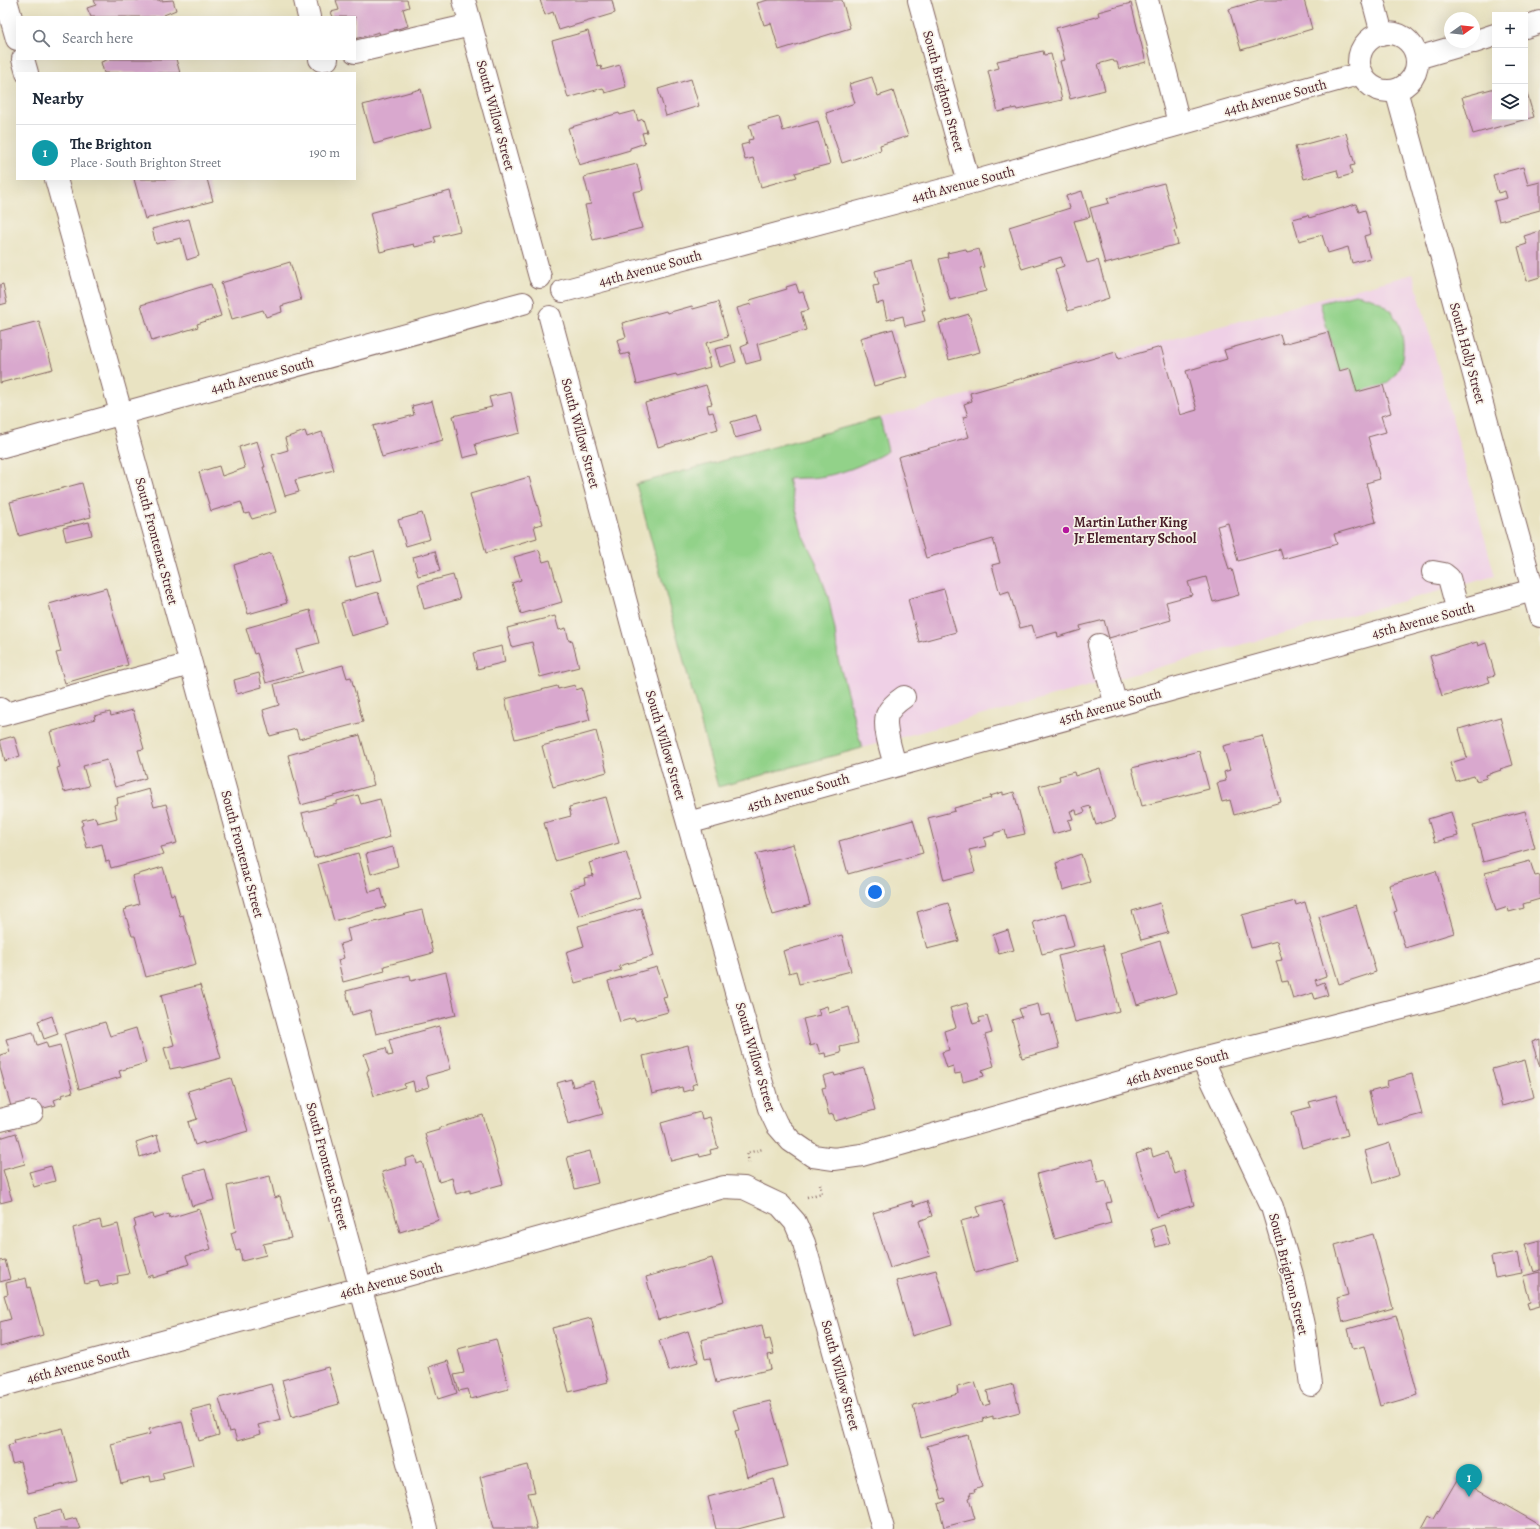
<!DOCTYPE html>
<html lang="en">
<head>
<meta charset="utf-8">
<style>
	:root { --surface:#fff; --page:#f2f2f3; --text:#1f2937; --muted:#747a83; --line:#e0e1e3; --accent:#ea580c }
	body { margin:0; font-family:Alegreya,serif; background:var(--page); color:var(--text) }
	.controls { position:absolute; right:12px; top:12px; display:grid; overflow:hidden; border-radius:0px; box-shadow:0 4px 16px #0002 }
	.controls button { width:36px; height:36px; display:grid; place-items:center; padding:0; border:0; border-bottom:1px solid var(--line); background:var(--surface); color:var(--text); font:20px sans-serif }
	.compass { position:absolute; left:1444px; top:12px; width:36px; height:36px; border-radius:50%; background:var(--surface); box-shadow:0 4px 16px #0002; rotate:75deg }
	.you { position:absolute; left:875px; top:892px; width:14px; height:14px; margin:-10px; border:3px solid #fff; border-radius:50%; background:#1a73e8; box-shadow:0 0 0 6px #1a73e833 }
	.badge { display:grid; place-items:center; width:26px; height:26px; border-radius:50%; background:var(--accent); color:#fff; font-size:13px; font-weight:700 }
	.pin { position:absolute; translate:-50% -33px; filter:drop-shadow(0 1px 2px #0008) }
	.pin::after { content:''; position:absolute; top:21px; width:14px; height:12px; background:inherit; clip-path:polygon(0 0,100% 0,50% 100%) }
	.list { margin:0; padding:0; list-style:none }
	h2 { display:flex; justify-content:space-between; align-items:center; height:52px; margin:0; padding:0 16px; font-size:17px }
	h2 small { font-size:13px; font-weight:400; color:var(--muted) }
	.list li { display:grid; grid-template-columns:26px 1fr auto; gap:12px; align-items:center; box-sizing:border-box; height:56px; padding:0 16px; border-top:1px solid var(--line) }
	.list b { display:block; font-size:15px; white-space:nowrap }
	.list p { margin:0; font-size:13px; white-space:nowrap; color:var(--muted) }
	.list em { font-size:13px; font-style:normal; color:var(--muted) }
	.icon { flex:none; width:22px; height:22px; fill:none; stroke:currentColor; stroke-width:2; stroke-linecap:round; stroke-linejoin:round }
	.map { position:relative; flex:none; width:1540px; height:1529px; overflow:hidden }
	.search { position:absolute; background:var(--surface); box-shadow:0 4px 16px #0002; left:16px; top:16px; width:340px; height:44px; display:flex; align-items:center; gap:10px; box-sizing:border-box; padding:0 14px; border-radius:0px; color:var(--muted); font-size:15px }
	.panel { position:absolute; background:var(--surface); box-shadow:0 4px 16px #0002; left:16px; top:72px; width:340px; height:108px; border-radius:0px }
	.map>svg:first-child { display:block }
	.built { fill:#efd0e6 }
	.green { fill:#92d289; stroke:#6e785a }
	.building { fill:#d9a8ce }
	.lines { fill:none; stroke-linecap:round; stroke-linejoin:round }
	.minor-casing { stroke:#826460; stroke-width:24 }
	.path { stroke:#826460; stroke-width:2.5; stroke-dasharray:1 3; stroke-linecap:butt }
	.minor { stroke:#fff; stroke-width:22 }
	.poi-dot { fill:#b5179e; stroke:#f7f3e8; stroke-width:1.5 }
	.labels { text-anchor:middle; stroke-width:3.5; stroke-linejoin:round; paint-order:stroke }
	.street-label { font-size:14px; fill:#4a1f2b; stroke:#f7f3e8 }
	.poi-label { font-size:14px; font-weight:bold; fill:#4a1f2b; stroke:#f7f3e8; text-anchor:start }
</style>
</head>
<body>
<div class="map">
<svg width="1540" height="1529" viewBox="0 0 1540 1529">
	<rect width="100%" height="100%" fill="#f7f3e8"/>
	<filter id="ink" filterUnits="userSpaceOnUse"><feTurbulence type="fractalNoise" baseFrequency=".025" numOctaves="2"/><feDisplacementMap in="SourceGraphic" scale="8" xChannelSelector="R" yChannelSelector="G"/><feConvolveMatrix kernelMatrix="1 2 1 2 8 2 1 2 1" color-interpolation-filters="sRGB"/></filter>
	<filter id="wash" filterUnits="userSpaceOnUse"><feTurbulence type="fractalNoise" baseFrequency=".012" numOctaves="4" result="noise"/><feDisplacementMap in="SourceGraphic" scale="16" xChannelSelector="R" yChannelSelector="G"/><feGaussianBlur stdDeviation="0.9" result="paint"/><feColorMatrix in="noise" values="0 0 0 0 0 0 0 0 0 0 0 0 0 0 0 0 0 1.4 0 .05"/><feComposite in="paint" operator="in"/></filter>
	<g filter="url(#wash)">
		<rect width="100%" height="100%" fill="#e9e3c2"/>
		<path class="built" d="M1413 274 1495 576 718 787 636 484Z"/>
		<path class="green" d="M1355 294C1365 296 1375 298 1384 305 1408 323 1411 368 1384 385 1377 389 1365 390 1357 392L1350 368 1339 371 1320 303Z
			M880 418 888 451C864 465 838 476 810 478 803 478 795 478 788 479L803 536 815 560 828 596 835 630 838 659 862 748 718 787 636 484Z"/>
		<g id="blocks">
			<path class="building" d="M94 0H159L160 1 173 0 176 10 164 15 165 17H91L87 8 96 5Z
				M336 0H407L409 7 403 9 408 26 394 30 395 35 381 39 379 32 355 39V17H333L331 12 339 10Z
				M540 0H612L615 13 559 30 553 12 545 15Z
				M768 0H842L850 28 779 50 771 23 764 25 757 3Z
				M1259 0H1304L1312 29 1241 50 1229 9Z
				M1131 3 1146 62 1119 69 1117 62H1114L1113 60 1098 64 1105 90 1070 99 1060 61 1065 60 1056 28 1099 16 1098 12Z
				M588 31 598 67 601 66 602 70 620 65 626 87 605 93 603 88 568 98 552 41Z
				M1043 51 1044 55 1051 54 1062 100 1017 110 1016 108 998 112 988 71 999 68 997 61Z
				M110 59H176L180 73H104L101 62Z
				M872 77 878 96 893 91 908 136 880 145 881 150 842 163 826 113 855 103 849 84Z
				M691 79 699 106 666 116 658 89Z
				M1525 87 1534 117 1473 134 1462 97 1495 88V117H1525Z
				M421 89 431 128 374 144 363 105Z
				M635 111 638 121 643 119 647 132 642 133 645 143 630 148V150L579 165 568 128 619 113 620 115Z
				M779 117 783 131 818 121 830 164 795 173 797 177 761 187 753 158 745 160 741 145 749 143 748 140 753 139 749 125Z
				M1346 133 1355 165 1350 166 1352 174 1339 178 1337 170 1304 179 1295 147Z
				M637 164 643 190 633 192 642 228 593 240 585 205 591 204 584 177Z
				M1523 167 1528 185 1540 182V210L1499 221 1494 201 1507 198 1505 191 1498 193 1493 175Z
				M134 179H207L213 201 145 219Z
				M1164 183 1177 230 1174 231 1178 244 1105 264 1090 208 1109 203 1107 198Z
				M450 191 460 231 434 237 436 242 415 247 414 244 380 252 370 213Z
				M1082 191 1090 217 1074 221 1087 263 1098 260 1109 298 1068 311 1055 269 1064 266 1061 257 1022 269 1009 227 1070 208 1066 196Z
				M1356 204 1359 212 1365 210 1371 234 1364 236 1370 258 1352 263 1348 247 1328 253 1322 235 1299 241 1293 219 1308 215 1309 218Z
				M189 219 199 256 187 260 181 238 156 244 152 229Z
				M1540 231V277L1527 281 1518 247 1527 244 1524 236Z
				M966 249 967 252 979 249 984 267 980 268 986 291 950 300 939 259 948 257 947 253Z
				M912 261 925 310H922L925 321 905 326 903 316 887 320 883 302 877 304 873 286 879 285 875 271Z
				M290 262 301 300 281 306 282 312 266 317 263 310 232 319 221 283Z
				M3 284 7 303 0 305V285Z
				M211 284 221 316 197 324 198 327 152 341 141 305Z
				M796 284 799 293 803 292 809 310 801 312 806 330 757 344 761 360 746 364 741 347 748 344 737 308 751 304 750 300 787 289 786 287Z
				M718 302 728 337 706 343 710 358H708L710 367 677 376 676 374 637 384 629 353 621 355 617 340 626 337 622 323 666 311 667 313 692 306 693 309Z
				M969 314 980 352 949 360 939 323Z
				M39 321 53 369 0 383V331Z
				M893 329 907 377 874 386 860 338Z
				M1328 332 1339 371 1350 368 1357 392 1383 385 1391 413 1381 416 1386 432 1368 437 1380 479 1366 483 1376 522 1334 534 1337 544 1283 559 1280 549 1238 561 1228 523 1217 526 1229 570 1232 569 1239 595 1213 602 1206 577 1188 582 1192 595 1166 602 1171 620 1109 638 1104 620 1080 626 1081 630 1058 637 1057 632 1036 638 1032 625 1020 628 1009 591 1000 594 992 565 1000 563 993 539 926 558 898 457 969 437 963 417 968 416 964 404 972 401 970 393 1116 352 1118 359 1161 347 1180 415 1197 410 1186 371 1227 359 1224 350 1280 334 1283 344Z
				M731 345 736 362 720 367 715 349Z
				M706 385 712 404 707 405 709 413 713 412 718 429 658 447 645 403Z
				M511 392 520 433 475 444 478 454 463 458 453 416 492 407 489 397Z
				M432 401 443 440 382 457 373 426 414 415 412 406Z
				M756 415 761 431 735 438 731 422Z
				M305 431 307 437 322 432 334 470 295 480 299 492 285 496 272 455 288 450 285 438Z
				M257 441 265 467H263L276 512 252 519 249 513 245 514 241 502 211 511 199 472 219 466 222 476 245 468 239 447Z
				M529 477 543 524 534 526 537 538 486 553 470 494Z
				M82 483 91 517 19 536 10 502Z
				M422 513 430 539 406 546 398 520Z
				M89 522 92 535 66 541 63 528Z
				M539 550 543 562 550 560 562 602 521 614 512 583 521 580 514 557Z
				M374 551 382 580 356 587 349 558Z
				M435 551 440 571 418 576 413 557Z
				M271 553 287 603 248 614 234 565Z
				M453 575 460 599 424 609 418 584Z
				M106 588 128 665 65 683 56 653 61 652 49 604Z
				M944 589 956 632 919 642 908 599Z
				M378 592 388 625 351 636 341 603Z
				M310 610 319 643 296 649 303 672 266 683 257 653 254 654 246 628Z
				M555 616 559 630 566 628 569 641 572 640 579 667 540 677 532 642 512 647 507 628Z
				M1477 642 1478 646 1486 643 1495 675 1488 677 1490 682 1442 696 1430 656Z
				M502 646 505 662 477 669 473 653Z
				M343 665 347 678 351 677 363 722 299 739 296 729 270 736 263 710 279 705 274 684Z
				M259 673 262 687 237 694 234 680Z
				M575 685 576 690 582 688 590 720 515 739 505 699 557 686 558 689Z
				M133 710 144 749 138 750 146 778 115 787 107 760 83 766 89 786 64 792 57 768 60 767 50 732 95 719 94 716 110 712 111 716Z
				M1500 717 1513 765 1500 769 1501 770 1486 775 1487 778 1476 781 1474 776 1456 781 1450 763 1467 758 1459 729Z
				M596 731 607 772 553 787 542 746Z
				M360 735 374 785 301 805 288 755Z
				M14 736 20 756 5 761 0 740Z
				M1263 736 1281 802 1234 815 1230 800 1222 802 1217 783 1226 781 1224 772 1230 770 1223 746Z
				M1199 751 1209 789 1142 806 1132 768Z
				M1100 768 1115 819 1096 825 1090 806 1083 808 1085 812 1077 815 1076 810 1070 811 1073 819 1068 820 1071 829 1053 834 1039 786 1060 780 1059 776 1074 772 1075 776Z
				M149 789 154 807 166 804 177 843 161 847 164 854 111 868 109 861 106 862 102 844 87 848 81 826 83 825 82 820 95 817 97 823 117 818 114 805 118 804 117 798Z
				M1003 792V795L1014 792 1025 834 1007 838 1005 830 994 833V835L984 838 986 846 969 850 975 872 944 880 928 818 955 811 954 808 991 798 990 796Z
				M358 795 361 804 380 799 390 837 314 858 302 813 337 804V801Z
				M606 797 619 843 555 861 544 823 571 816 569 807Z
				M1525 811 1535 848 1483 862 1473 825Z
				M1451 812 1458 836 1435 842 1428 819Z
				M913 820 923 853 848 874 839 841Z
				M793 844 810 905 773 915 756 854Z
				M393 847 398 866 371 874 366 854Z
				M626 852 640 897 579 916 570 889 585 884 584 878 593 876 589 863Z
				M358 853 369 892 381 889 386 907 334 921 318 864Z
				M1081 854 1090 882 1063 890 1056 863Z
				M1530 861 1535 876 1540 875V899L1523 904 1524 908 1509 912 1508 907 1496 911 1485 873Z
				M163 867 171 895 174 894 180 916 183 915 196 964 146 977 135 936H132L124 910 127 909 126 908 139 904 132 876Z
				M1436 871 1454 933 1405 948 1394 912 1397 911 1389 885Z
				M1295 901 1296 905 1305 902 1326 976 1315 980 1317 985 1324 982 1328 995 1315 999 1313 993 1293 999 1288 981 1282 982 1276 961 1282 960 1277 941 1251 948 1242 915Z
				M948 903 959 941 927 949 917 912Z
				M1160 903 1168 933 1141 940 1132 911Z
				M1356 905 1376 972 1339 984 1319 917Z
				M641 908 654 956 619 966 621 970 575 983 566 952 584 946 578 926Z
				M422 910 433 953 384 966 385 971 343 982 338 960 344 958 340 944 350 941 347 929Z
				M1065 913 1074 946 1042 954 1033 922Z
				M1008 930 1014 950 999 954 993 935Z
				M842 935 851 971 799 984 796 971 789 973 783 951Z
				M1160 941 1176 993 1137 1005 1121 953Z
				M1103 945 1119 1011 1075 1022 1058 956Z
				M657 967 667 996 663 997 668 1012 635 1021 634 1018 620 1022 608 981Z
				M446 972 456 1015 376 1034 370 1010 352 1015 346 991 410 975 411 981Z
				M200 985 221 1058 182 1068 180 1067 170 1069 164 1048 174 1045 161 995Z
				M967 1003 973 1024 980 1022 979 1018 987 1016 992 1033 985 1035 994 1066 982 1070 984 1076 963 1082 961 1073 955 1074 953 1066 947 1068 942 1052 949 1050 944 1031 956 1027 950 1008Z
				M1038 1004 1041 1016 1050 1014 1059 1048 1022 1058 1012 1020 1022 1017 1019 1009Z
				M827 1006 829 1013 849 1007 858 1043 840 1047 841 1053 826 1057 825 1053 820 1054 817 1044 810 1046 803 1019 820 1015 818 1009Z
				M52 1016 58 1034 44 1039 38 1021Z
				M105 1022 110 1036 136 1028 146 1063 119 1071 121 1077 79 1089 64 1034Z
				M439 1026 451 1069 426 1076 429 1087 415 1091 413 1081 404 1084 405 1087 374 1096 367 1072 369 1069 364 1054 386 1048 388 1056 393 1055 389 1040Z
				M33 1032 37 1045 46 1042 48 1048 60 1045 73 1092 61 1095 62 1097 54 1100 56 1105 40 1109 38 1103 12 1110 0 1068V1055L10 1052 6 1039Z
				M1540 1039V1067L1532 1042Z
				M688 1045 697 1083 692 1085 693 1089 683 1092 682 1087 652 1094 643 1056Z
				M1525 1060 1534 1097 1502 1106 1492 1069Z
				M864 1068 875 1110 835 1121 833 1114 829 1115 822 1088 826 1087 823 1076 834 1073 835 1076Z
				M1412 1074 1422 1114 1377 1126 1369 1092 1388 1087 1387 1081Z
				M231 1078 248 1131 204 1144V1142L195 1145 188 1122 197 1119 188 1091Z
				M571 1079 573 1087 593 1081 603 1114 568 1124 557 1083Z
				M1336 1095 1348 1135 1302 1148 1292 1112 1311 1107 1309 1102Z
				M700 1112 702 1119 710 1117 718 1148 710 1150 711 1154 700 1157 699 1154 671 1161 661 1123Z
				M483 1115 503 1184 470 1193V1190L456 1194 452 1178 439 1182 425 1134 439 1130V1128Z
				M16 1133 25 1164 3 1170 12 1200 0 1203V1138Z
				M157 1135 161 1150 140 1157 136 1142Z
				M1390 1143 1399 1175 1374 1183 1365 1151Z
				M1151 1149 1153 1157 1167 1152 1174 1174 1184 1170 1194 1205 1156 1217 1136 1154Z
				M590 1151 598 1183 575 1189 567 1157Z
				M415 1156 417 1164 422 1162 439 1220 400 1232 382 1172 406 1165 405 1159Z
				M1092 1159 1098 1183 1106 1181 1112 1202 1106 1203 1111 1223 1055 1239 1037 1174Z
				M51 1166 55 1181 34 1187 29 1172Z
				M205 1169 214 1200 192 1206 183 1175Z
				M270 1176 275 1198 280 1196 291 1238 263 1244 266 1255 242 1261 240 1250 236 1251 231 1233 236 1231 227 1186Z
				M1002 1200 1019 1261 975 1273 961 1221 980 1216 977 1207Z
				M912 1201 913 1206 927 1201 932 1216 919 1221 930 1256 890 1268 873 1213Z
				M199 1209 211 1249 186 1256 189 1264 168 1271 169 1273 153 1278V1275L148 1277 134 1227 136 1226 134 1220 153 1214 154 1219 169 1214 170 1218Z
				M100 1220 102 1228 118 1224 129 1274 117 1276 118 1283 100 1287 98 1281 85 1284 73 1228Z
				M1164 1225 1170 1243 1156 1247 1151 1229Z
				M1373 1234 1393 1308 1343 1322 1337 1298 1348 1295 1335 1245Z
				M1540 1240V1270L1534 1272 1525 1244Z
				M1518 1252 1522 1273 1495 1278 1491 1257Z
				M712 1258 724 1301 658 1320 646 1277Z
				M5 1260 10 1279 0 1282V1261Z
				M936 1270 952 1324 912 1336 896 1281Z
				M1540 1272V1301H1539L1540 1306 1529 1309 1527 1303 1530 1302 1523 1276Z
				M26 1278 28 1288 30 1287 43 1335 0 1347V1322L11 1319 4 1295 8 1294 6 1283Z
				M1396 1315 1418 1395 1380 1406 1364 1346 1353 1349 1348 1329Z
				M591 1318 608 1382 569 1392 552 1328Z
				M762 1325 765 1340 770 1339 774 1354 768 1355 771 1369 716 1383 710 1358 705 1359 701 1340Z
				M688 1331 698 1362 669 1371 659 1341Z
				M496 1339 509 1389 471 1399 468 1389 459 1391 454 1375 464 1373 458 1349Z
				M448 1361 457 1393 438 1399 429 1367Z
				M328 1367 339 1404 292 1417 282 1380Z
				M975 1382 983 1406 990 1404 987 1391 1013 1384 1020 1412 993 1419V1416L982 1419 983 1421 921 1438 913 1405 958 1394 957 1387Z
				M271 1384 281 1419 258 1425 261 1434 237 1441 234 1431 229 1432 219 1398Z
				M770 1401 788 1466 747 1477 735 1431 739 1430 733 1410Z
				M211 1405 219 1435 199 1441 191 1410Z
				M182 1421 193 1465 162 1473 164 1479 151 1482 150 1476 121 1483 111 1444 150 1434 149 1429Z
				M63 1428 77 1481 28 1493 20 1462 12 1464 8 1445 15 1443 14 1440Z
				M968 1435 982 1487 974 1490 975 1492 970 1493 971 1497 969 1498 975 1519 944 1527 938 1504 946 1501 945 1498 942 1499 927 1446Z
				M528 1465 535 1492 528 1493 537 1529H493L480 1477Z
				M1458 1478 1540 1525V1529H1422L1429 1516 1434 1519Z
				M774 1479 784 1517 738 1529H716L708 1497Z
				M61 1510 64 1521 76 1518 80 1529H38L35 1517Z"/>
		</g>
	</g>
	<g filter="url(#ink)">
		<use href="#blocks" fill-opacity="0" stroke="#826460" stroke-width="1"/>
		<g class="lines">
			<defs>
				<path id="minor" d="M6 0 17 39
					M305 0 309 17
					M464 0 540 277
					M919 0 969 183
					M1147 0 1179 123
					M1373 0 1382 34
					M1525 27 1540 22
					M1359 62a29 29 0 1 1 58 0a29 29 0 1 1-58 0Z
					M1474 42 1495 35
					M355 52 471 25
					M1417 58 1472 42
					M23 59 27 73
					M320 59 321 60 327 59
					M1396 90 1540 616
					M56 179 191 664 426 1529
					M563 291 969 183 1362 73
					M550 317 636 640 769 1108 777 1125 791 1141 813 1156 834 1159 862 1155 1202 1059 1453 995 1540 970
					M0 447 523 303
					M1433 572 1444 574 1449 578 1458 611
					M1099 645 1116 705
					M0 709 2 715 191 664
					M895 765C892 753 883 728 887 715 890 708 898 701 904 697
					M688 823 1533 590
					M1202 1059 1272 1207 1292 1275 1303 1325 1311 1385
					M0 1120 32 1112
					M0 1386 361 1288 724 1187 744 1188 780 1205 795 1222 804 1243 883 1529"/>
			</defs>
			<use href="#minor" class="minor-casing"/>
			<path class="path" d="M749 1163 747 1153 763 1149
				M807 1197 822 1193 820 1184"/>
			<use href="#minor" class="minor"/>
		</g>
	</g>
	<circle class="poi-dot" cx="1066" cy="530" r="4"/>
	<g class="labels">
		<g class="street-label">
			<text transform="translate(944 91) rotate(75)" y="5">South Brighton Street</text>
			<text transform="translate(1275 97) rotate(-15)" y="5">44th Avenue South</text>
			<text transform="translate(496 115) rotate(75)" y="5">South Willow Street</text>
			<text transform="translate(963 184) rotate(-15)" y="5">44th Avenue South</text>
			<text transform="translate(650 268) rotate(-15)" y="5">44th Avenue South</text>
			<text transform="translate(1468 353) rotate(75)" y="5">South Holly Street</text>
			<text transform="translate(262 375) rotate(-15)" y="5">44th Avenue South</text>
			<text transform="translate(581 433) rotate(75)" y="5">South Willow Street</text>
			<text transform="translate(157 541) rotate(75)" y="5">South Frontenac Street</text>
			<text transform="translate(1423 620) rotate(-15)" y="5">45th Avenue South</text>
			<text transform="translate(1110 706) rotate(-15)" y="5">45th Avenue South</text>
			<text transform="translate(666 745) rotate(74)" y="5">South Willow Street</text>
			<text transform="translate(798 792) rotate(-16)" y="5">45th Avenue South</text>
			<text transform="translate(243 854) rotate(75)" y="5">South Frontenac Street</text>
			<text transform="translate(756 1057) rotate(74)" y="5">South Willow Street</text>
			<text transform="translate(1177 1067) rotate(-15)" y="5">46th Avenue South</text>
			<text transform="translate(328 1166) rotate(75)" y="5">South Frontenac Street</text>
			<text transform="translate(1289 1274) rotate(76)" y="5">South Brighton Street</text>
			<text transform="translate(391 1280) rotate(-15)" y="5">46th Avenue South</text>
			<text transform="translate(78 1365) rotate(-15)" y="5">46th Avenue South</text>
			<text transform="translate(841 1375) rotate(75)" y="5">South Willow Street</text>
		</g>
		<g class="poi-label">
			<text x="1074" y="527">Martin Luther King<tspan x="1074" dy="16">Jr Elementary School</tspan></text>
		</g>
	</g>
</svg>
<div class="controls">
<button>+</button>
<button>−</button>
<button><svg class="icon" aria-label="layers" viewBox="0 0 24 24"><path d="M12 4l9 5-9 5-9-5zM3 14l9 5 9-5"/></svg></button>
</div>
<svg class="compass" viewBox="-18 -18 36 36"><path d="M0-13l5 13h-10z" fill="#e53935"/><path d="M0 13l5-13h-10z" fill="#747a83"/></svg>
<div class="you"></div>
<div class="pin badge" style="left:1469px;top:1497px;background:#0f9aa8">1</div>
<div class="search"><svg class="icon" aria-label="search" viewBox="0 0 24 24"><circle cx="10" cy="10" r="6"/><path d="M15 15l6 6"/></svg>Search here</div>
<section class="panel">
<h2>Nearby<small></small></h2>
<ul class="list">
<li><span class="badge" style="background:#0f9aa8">1</span><div><b>The Brighton</b><p>Place · South Brighton Street</p></div><em>190 m</em></li>
</ul>
</section>
</div>
</body>
</html>
